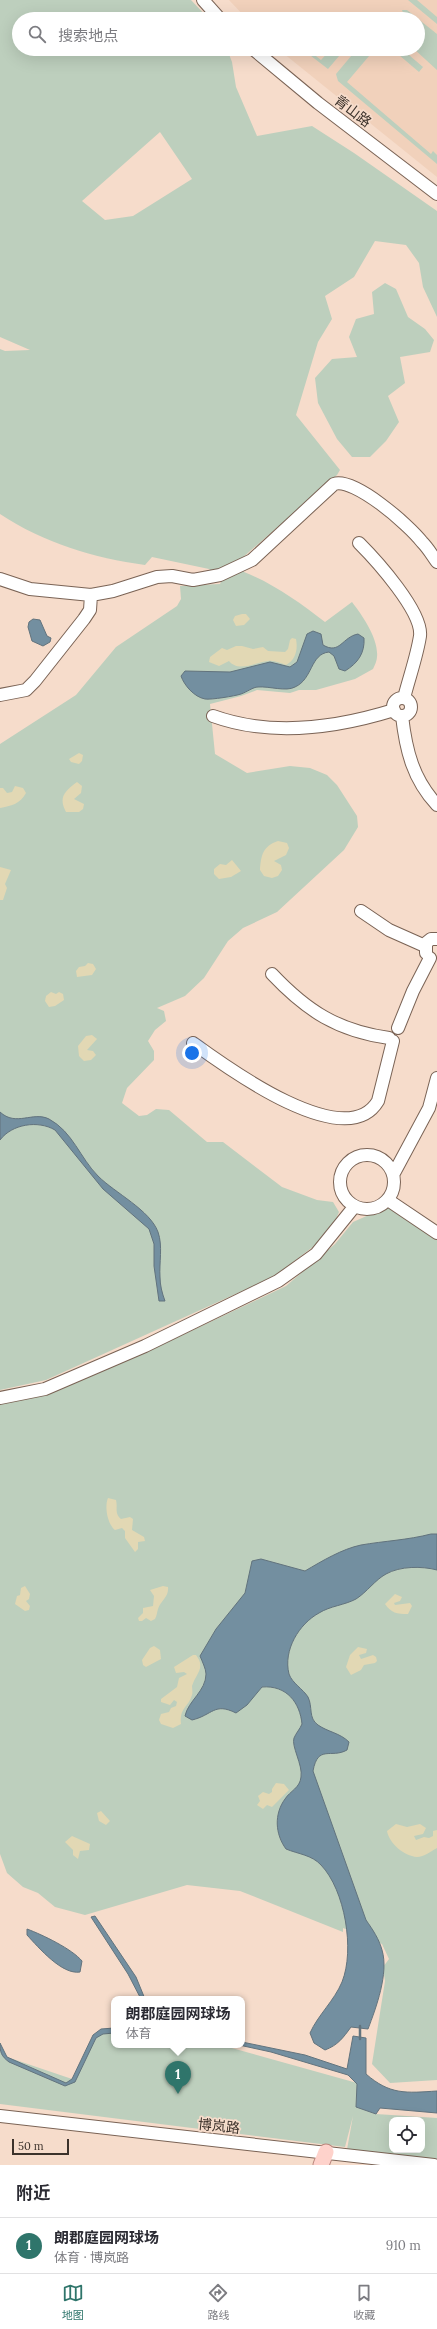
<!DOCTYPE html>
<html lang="zh">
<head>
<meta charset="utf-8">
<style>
	:root { --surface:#fff; --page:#f7f7f7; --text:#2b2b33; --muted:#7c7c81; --line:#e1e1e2; --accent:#2f756b }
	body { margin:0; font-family:Lora,"Noto Sans SC",serif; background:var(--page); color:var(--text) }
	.controls { position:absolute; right:12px; bottom:12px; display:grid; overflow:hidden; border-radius:8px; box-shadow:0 4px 16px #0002 }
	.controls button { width:36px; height:36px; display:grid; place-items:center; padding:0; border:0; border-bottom:1px solid var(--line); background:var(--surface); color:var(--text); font:20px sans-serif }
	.scale { position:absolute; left:12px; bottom:10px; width:57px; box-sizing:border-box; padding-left:4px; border:2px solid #3c322b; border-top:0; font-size:11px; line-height:14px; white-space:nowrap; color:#3c322b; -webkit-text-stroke:3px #f6dccb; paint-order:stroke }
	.you { position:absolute; left:192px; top:1053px; width:14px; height:14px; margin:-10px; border:3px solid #fff; border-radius:50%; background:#1a73e8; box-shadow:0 0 0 6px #1a73e833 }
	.badge { display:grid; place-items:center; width:26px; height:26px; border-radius:50%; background:var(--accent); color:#fff; font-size:13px; font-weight:700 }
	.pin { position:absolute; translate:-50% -33px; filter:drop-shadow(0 1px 2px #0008) }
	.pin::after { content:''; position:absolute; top:21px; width:14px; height:12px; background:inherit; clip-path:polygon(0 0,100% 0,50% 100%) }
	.popup { position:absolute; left:111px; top:1996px; width:134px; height:52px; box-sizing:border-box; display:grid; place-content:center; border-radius:8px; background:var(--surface); filter:drop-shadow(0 1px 3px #0005); font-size:13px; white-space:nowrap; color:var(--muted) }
	.popup b { font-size:15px; color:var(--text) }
	.popup::after { content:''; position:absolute; left:50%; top:100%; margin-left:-8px; border:8px solid transparent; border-top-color:var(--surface) }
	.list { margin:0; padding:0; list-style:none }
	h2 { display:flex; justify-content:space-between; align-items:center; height:52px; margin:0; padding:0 16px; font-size:17px }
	h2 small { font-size:13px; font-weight:400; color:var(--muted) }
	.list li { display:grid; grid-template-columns:26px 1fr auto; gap:12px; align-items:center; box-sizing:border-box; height:56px; padding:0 16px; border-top:1px solid var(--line) }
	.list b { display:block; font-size:15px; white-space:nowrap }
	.list p { margin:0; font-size:13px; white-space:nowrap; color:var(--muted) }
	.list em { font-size:13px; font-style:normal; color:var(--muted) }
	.icon { flex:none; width:22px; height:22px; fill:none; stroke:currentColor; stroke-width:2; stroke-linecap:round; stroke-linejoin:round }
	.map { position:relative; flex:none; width:437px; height:2165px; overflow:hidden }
	.search { position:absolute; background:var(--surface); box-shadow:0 4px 16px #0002; left:12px; right:12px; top:12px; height:44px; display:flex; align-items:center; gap:10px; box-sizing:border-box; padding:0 14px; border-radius:22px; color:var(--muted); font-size:15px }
	.sheet { height:108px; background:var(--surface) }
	nav { display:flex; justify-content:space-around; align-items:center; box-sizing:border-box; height:56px; border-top:1px solid var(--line); background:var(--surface); font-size:11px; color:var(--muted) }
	nav a { display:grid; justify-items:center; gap:2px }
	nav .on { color:var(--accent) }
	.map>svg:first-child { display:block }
	.built { fill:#f1d1bb }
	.green { fill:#bdcfbd; fill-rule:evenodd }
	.sand { fill:#e2d8b4 }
	.water { fill:#738fa0; stroke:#62737d }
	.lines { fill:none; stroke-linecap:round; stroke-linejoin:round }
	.stream { stroke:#62737d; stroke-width:2.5 }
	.minor-casing { stroke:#7a6355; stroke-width:14 }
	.major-casing { stroke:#b9867c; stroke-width:17 }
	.minor { stroke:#fff; stroke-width:12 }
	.major { stroke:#fed2cb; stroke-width:15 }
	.labels { text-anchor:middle; stroke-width:3.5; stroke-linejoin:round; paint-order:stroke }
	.street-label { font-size:14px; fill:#3c322b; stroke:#f6dccb }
</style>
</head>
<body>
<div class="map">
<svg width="437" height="2165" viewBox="0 0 437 2165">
	<rect width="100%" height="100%" fill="#f6dccb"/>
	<path class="built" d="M229 0H437V177L278 49H418V19H247Z"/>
	<path class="green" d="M0 0H191L209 19H19V49H227L232 62 236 87 257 136 312 126 354 153 437 211V317L423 287 419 263 406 245 375 241 354 277 325 296 332 319 318 342 296 415 340 470 337 475 241 559 244 572C274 584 299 602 325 622L352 602C362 615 379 639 377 657 377 660 375 665 373 669L355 679 316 690H299L290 693 257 690 241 696 210 704 215 754 247 773 290 766 310 768 327 775 337 785 357 816 358 827 344 850 277 912 243 928 228 941 204 978 185 996 157 1008 164 1011 166 1021 155 1030 148 1041 154 1051V1060L127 1088 122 1103 139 1116 147 1115 156 1109 169 1110 207 1142H223L282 1187 317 1200 333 1202 339 1212 335 1221 314 1246 275 1276 46 1380 0 1390V744L76 695 116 647 177 606 181 599 180 586 220 584 222 580 209 569 152 557 145 565C94 558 44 543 0 514V349L5 351 30 350 0 337ZM160 132 192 179 133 216 105 220 82 201Z
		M408 0H417L437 17V24Z
		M402 10H407L437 34V70L414 49H418V19H405Z
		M302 49H307L321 60 331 49H345L328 69Z
		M357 49H375L347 82 431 154 433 151 437 155V164L338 81 336 74Z
		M392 49H402L423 67 419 72Z
		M385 283 396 289 408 317 425 329 434 340 430 352 400 357 405 383 388 396 399 422 386 441 370 457H352L337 439 318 403 315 378 332 359 357 357 349 337 356 319 374 314 372 292Z
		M387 1207 437 1240V2080L390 2083 372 2064 385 1981 383 1967 389 1959 382 1944 343 1928V1932L240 1891 187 1885 85 1915 55 1907 38 1893 23 1887 7 1873 0 1854V1403L56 1391 172 1340 286 1286 335 1244 353 1222Z
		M101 2029H114V2045H221L357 2083 356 2107 376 2114 437 2118V2165L346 2155 353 2116 345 2147 0 2104V2044L7 2057 72 2079ZM392 2120H422V2150H392Z"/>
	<path class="sand" d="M242 614H246L250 619 244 625 236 626 233 620 235 616Z
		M292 638 296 639C298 649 296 660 286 665 280 663 274 660 268 661 256 662 239 673 229 661L219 666 209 662 210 657 222 648 227 650 236 646H242L253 649 263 647 268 651 285 652 288 649 290 640Z
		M79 753 83 755 82 761 79 764 71 762 69 759Z
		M77 782 82 786 81 793 74 799 84 804 83 809 79 812H66C58 797 65 791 77 782Z
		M15 786 23 788 26 793C20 804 11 806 0 808V788H3L7 793 12 792Z
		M278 841 287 843 289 848 286 855 274 861 281 865 282 870 278 876 272 878 264 876 260 870C261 855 263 846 278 841Z
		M232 860 241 871 231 877 219 879 214 874V869L220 864 226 865Z
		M0 867 11 870 5 884 7 888 3 900H0Z
		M88 963 93 964 96 969 92 975 77 977 76 971 79 967 85 966Z
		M51 992 56 994 59 992 63 994 64 1000 55 1006 49 1007 45 1001 46 996Z
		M92 1035 97 1039 87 1050 93 1051 96 1055 91 1060 84 1061 79 1056 78 1046 86 1036Z
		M108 1498 116 1500C118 1508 114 1513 121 1519L130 1517 133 1519 132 1530 144 1537 145 1541 138 1542V1549L135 1552 125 1538V1531L122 1528 115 1530C108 1525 104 1507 108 1498Z
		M25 1586 30 1594 29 1599 26 1601 30 1606 29 1610 25 1611 15 1604 17 1596 20 1595 21 1588Z
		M163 1586 168 1587C169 1597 161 1600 158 1609 157 1612 157 1615 155 1619L151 1621 146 1618 142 1621H139L138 1618 143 1613V1608L153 1606 154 1596 150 1590Z
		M395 1594 402 1597 400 1601 394 1603 395 1605 410 1603 412 1606 408 1614C397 1614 391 1613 385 1604Z
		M154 1646 160 1650 161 1659 146 1667 143 1665 142 1660 150 1648Z
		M358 1647 367 1649 366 1653 359 1655 361 1659 373 1655 376 1657 377 1661 375 1663 364 1665 361 1670 351 1675 346 1667 350 1655Z
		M193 1655H196C206 1668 196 1673 192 1686 192 1689 193 1692 192 1695 188 1708 179 1708 181 1724L173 1728 161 1724 159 1720 161 1714 169 1712 171 1708 176 1706 177 1702 174 1700 170 1705 161 1702V1699L177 1687 179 1678 187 1674 184 1672 176 1673 174 1667Z
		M276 1783 284 1784 289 1790 272 1807 267 1805 263 1809 257 1805 260 1801 258 1796 263 1792 269 1794 272 1792V1789Z
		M101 1811 110 1821 106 1825 99 1821 97 1813Z
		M396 1824 407 1827 420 1824 426 1828 423 1834 414 1836 416 1840 424 1837 429 1838 433 1836V1831L437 1830V1848C431 1851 424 1857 417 1857 404 1856 389 1843 387 1831Z
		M72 1836 90 1844 89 1850 80 1851 78 1859 73 1855V1850L65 1842Z"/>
	<path class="water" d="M33 619 40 620 47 636 51 638 50 642 43 646 32 641 28 627 29 622Z
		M313 631 321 634 323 645C340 655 342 637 358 634L364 638C365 653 358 663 345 671L339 669 334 656 329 652C310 654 313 679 295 687 286 692 269 686 258 687 253 687 247 692 241 694 235 696 211 700 205 699 194 697 184 685 181 676L185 671 230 672 270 662 290 667 297 662 307 634Z
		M0 1112C16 1127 33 1111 49 1119 73 1132 80 1158 98 1176 115 1193 150 1210 158 1232 163 1246 159 1263 160 1277 160 1285 162 1293 165 1301H159L154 1266V1244L149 1229 103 1189 55 1130C38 1120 12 1124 0 1140Z
		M431 1534H437V1570C422 1566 400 1566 386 1574 375 1580 367 1592 356 1599 345 1605 330 1606 319 1613 299 1624 283 1650 289 1674 292 1683 303 1689 308 1697 313 1707 308 1718 318 1725 328 1732 340 1733 349 1742L347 1750C331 1759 318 1744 313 1771L366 1920C373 1930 379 1939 382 1950 389 1973 376 2008 368 2029L351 2027C343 2038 338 2045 325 2050L314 2043 310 2033C318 2015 334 2001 342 1982 355 1950 345 1890 321 1865 312 1855 298 1854 286 1849 275 1834 274 1814 285 1799 290 1791 300 1788 301 1777 303 1765 291 1746 294 1738 296 1733 300 1729 302 1724 300 1703 287 1685 262 1687L247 1705 236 1713C214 1702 213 1715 192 1720L185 1716C188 1701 206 1691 206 1674 206 1669 202 1661 200 1656L216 1629 245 1593 252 1561 261 1559 305 1571C322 1561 342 1549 361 1545 384 1541 408 1540 431 1534Z
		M95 1916 136 1977 145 1999H141L128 1974 91 1917Z
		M27 1929C43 1935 72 1949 82 1961L80 1972C62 1975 39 1948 27 1935Z
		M114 2028V2033L103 2034 96 2038 75 2082 65 2086 9 2062C1 2056 0 2052 0 2043L7 2057 66 2083 72 2079 93 2035 101 2029Z
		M353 2036 366 2038V2074C390 2095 406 2093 437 2091V2113L380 2108 376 2114 356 2107 357 2084 348 2075 271 2052 239 2045H242V2042L305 2055 347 2069Z"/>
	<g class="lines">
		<path class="stream" d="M360 2026V2039"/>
		<defs>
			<path id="minor" d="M203 0 220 19
				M253 49 318 103 437 194
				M359 543C376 560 423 612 420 636 417 656 409 678 404 698
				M0 579 30 589 91 595 113 591 157 577 172 576 193 580 220 575 252 560 334 484C354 477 409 525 422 542 428 548 432 555 437 562
				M0 695 26 690 35 681 84 619 90 610 91 595
				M393 707a9 9 0 1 1 18 0a9 9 0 1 1-18 0Z
				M213 716C271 737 336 728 394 710
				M402 716C406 751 413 779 437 805
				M361 911 389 930 425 946
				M426 953V943L431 939H437
				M272 974C307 1011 338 1031 389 1038
				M398 1028 413 991 430 958
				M193 1043C226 1067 346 1155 378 1101L393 1041
				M340 1182a27 27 0 1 1 54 0a27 27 0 1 1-54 0Z
				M393 1175 429 1108 437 1078
				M388 1200 437 1233
				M0 1398 45 1389 145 1346 278 1281 316 1254 354 1207
				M0 2116 434 2165"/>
			<path id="major" d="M321 2165 326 2152"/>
		</defs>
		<use href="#minor" class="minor-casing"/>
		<use href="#major" class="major-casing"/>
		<use href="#minor" class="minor"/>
		<use href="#major" class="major"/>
	</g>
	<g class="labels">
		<g class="street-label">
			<text transform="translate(353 111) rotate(37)" y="5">青山路</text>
			<text transform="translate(219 2126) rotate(6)" y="5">博岚路</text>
		</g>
	</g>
</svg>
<div class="controls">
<button><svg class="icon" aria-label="locate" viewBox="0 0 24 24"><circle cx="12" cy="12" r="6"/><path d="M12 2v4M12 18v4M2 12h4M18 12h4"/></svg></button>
</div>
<div class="scale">50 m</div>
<div class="you"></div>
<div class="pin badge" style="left:178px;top:2094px">1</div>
<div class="popup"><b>朗郡庭园网球场</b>体育</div>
<div class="search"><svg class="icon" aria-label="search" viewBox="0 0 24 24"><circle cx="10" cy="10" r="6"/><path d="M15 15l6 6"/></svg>搜索地点</div>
</div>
<section class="sheet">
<h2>附近<small></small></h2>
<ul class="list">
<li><span class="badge">1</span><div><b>朗郡庭园网球场</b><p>体育 · 博岚路</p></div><em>910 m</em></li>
</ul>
</section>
<nav>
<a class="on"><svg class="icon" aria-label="map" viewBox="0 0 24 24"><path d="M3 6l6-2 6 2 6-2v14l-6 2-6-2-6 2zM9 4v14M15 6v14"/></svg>地图</a>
<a><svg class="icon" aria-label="directions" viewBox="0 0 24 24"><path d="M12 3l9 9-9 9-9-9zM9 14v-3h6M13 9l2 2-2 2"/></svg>路线</a>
<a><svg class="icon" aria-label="saved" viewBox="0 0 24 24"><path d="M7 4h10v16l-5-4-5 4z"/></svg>收藏</a>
</nav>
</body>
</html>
